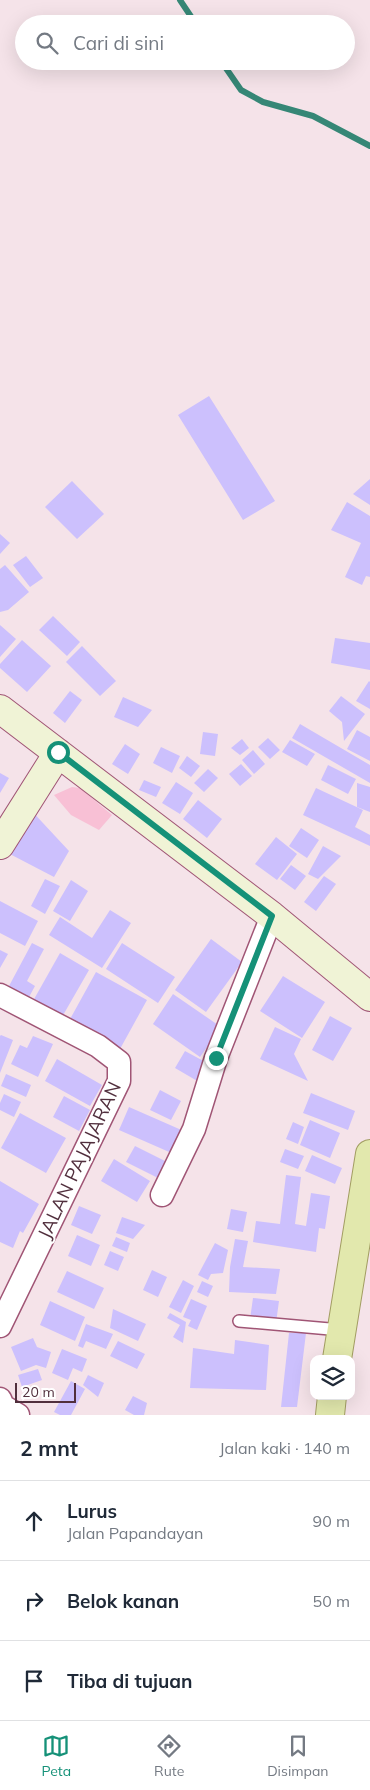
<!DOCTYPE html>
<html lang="id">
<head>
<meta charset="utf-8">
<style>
	:root { --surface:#fff; --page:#f6f6f7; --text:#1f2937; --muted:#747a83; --line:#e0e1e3; --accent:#159178 }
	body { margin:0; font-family:Mulish,sans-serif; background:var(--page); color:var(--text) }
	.controls { position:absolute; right:15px; bottom:15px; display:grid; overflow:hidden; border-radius:10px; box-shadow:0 5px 20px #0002 }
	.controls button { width:45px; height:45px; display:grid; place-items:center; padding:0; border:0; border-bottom:1px solid var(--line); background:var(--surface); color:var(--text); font:25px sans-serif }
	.scale { position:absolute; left:15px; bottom:12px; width:61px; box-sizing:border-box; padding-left:5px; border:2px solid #512f3d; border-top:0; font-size:14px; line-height:18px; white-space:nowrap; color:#512f3d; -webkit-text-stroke:4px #fff; paint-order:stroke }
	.stop { position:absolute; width:15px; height:15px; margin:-11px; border:4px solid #159178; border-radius:50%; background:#fff }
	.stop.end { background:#159178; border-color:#fff; box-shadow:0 1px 5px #0008 }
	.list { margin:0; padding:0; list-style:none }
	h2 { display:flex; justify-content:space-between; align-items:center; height:65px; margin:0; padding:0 20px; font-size:21px }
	h2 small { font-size:16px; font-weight:400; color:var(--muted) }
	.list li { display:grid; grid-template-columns:32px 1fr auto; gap:15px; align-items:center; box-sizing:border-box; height:80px; padding:0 20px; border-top:1px solid var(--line) }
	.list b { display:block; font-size:19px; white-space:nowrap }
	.list p { margin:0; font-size:16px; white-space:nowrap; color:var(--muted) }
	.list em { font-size:16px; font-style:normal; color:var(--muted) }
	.icon { flex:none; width:28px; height:28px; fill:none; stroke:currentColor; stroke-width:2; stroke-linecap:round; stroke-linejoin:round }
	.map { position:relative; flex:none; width:370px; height:1415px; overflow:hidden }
	.search { position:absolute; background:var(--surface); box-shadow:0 5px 20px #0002; left:15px; right:15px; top:15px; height:55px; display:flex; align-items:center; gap:12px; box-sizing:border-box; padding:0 18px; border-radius:28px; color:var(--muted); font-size:19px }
	.sheet { height:305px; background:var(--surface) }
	nav { display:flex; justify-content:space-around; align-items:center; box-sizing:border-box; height:70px; border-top:1px solid var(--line); background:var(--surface); font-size:14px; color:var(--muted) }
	nav a { display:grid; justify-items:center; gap:2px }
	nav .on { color:var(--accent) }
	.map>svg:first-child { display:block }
	.green { fill:#f8c0d5 }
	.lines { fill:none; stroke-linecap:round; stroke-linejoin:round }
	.stream { stroke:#368776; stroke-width:6 }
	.building { fill:#ccc0fd }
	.lane-casing { stroke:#a05575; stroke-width:14 }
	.street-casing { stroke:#a05575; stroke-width:25 }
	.secondary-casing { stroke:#a05575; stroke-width:30 }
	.primary-casing { stroke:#a29d62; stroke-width:30 }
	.lane { stroke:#fff; stroke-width:11 }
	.street { stroke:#fff; stroke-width:22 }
	.secondary { stroke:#f0f3d6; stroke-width:28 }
	.primary { stroke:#e2e8ad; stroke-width:28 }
	.route { stroke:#159178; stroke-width:6 }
	.labels { text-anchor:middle; stroke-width:4; stroke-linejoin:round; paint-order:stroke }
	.street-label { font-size:19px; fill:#512f3d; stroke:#fff }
</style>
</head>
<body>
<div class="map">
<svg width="370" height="1415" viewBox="0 0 370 1415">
	<rect width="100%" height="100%" fill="#f5e3e9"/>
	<path class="green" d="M72 787 80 788 112 815 99 830 71 815 54 795Z"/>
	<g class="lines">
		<path class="stream" d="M180 0 196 24
			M221 61 241 90 263 102 313 116 370 146"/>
	</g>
	<path class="building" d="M209 396 275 501 243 520 178 415Z
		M370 479V505L353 494Z
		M72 481 104 514 77 539 45 507Z
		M347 502 370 516V577L366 576 362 585 345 577 361 543 331 530Z
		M0 534 10 543 0 554Z
		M26 556 43 578 30 587 13 565Z
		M5 565 29 592 8 610 0 612V569Z
		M53 616 80 642 67 656 39 630Z
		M0 625 16 639 0 657Z
		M335 638 370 643V670L331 663Z
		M22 640 51 666 27 692 0 668V664Z
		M82 646 116 681 100 696 66 662Z
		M369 681 370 682V709L356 701Z
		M70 691 82 700 65 723 53 713Z
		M341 696 365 714 344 741 342 722 329 711Z
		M123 697 152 710 138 727 114 717Z
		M300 724 370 765V783L292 738Z
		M357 730 370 737V761L347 749Z
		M203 732 218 734 215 756 200 754Z
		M268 738 280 750 270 759 258 747Z
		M242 739 249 748 240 755 231 748Z
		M290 740 315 754 307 766 282 752Z
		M125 744 140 754 128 774 112 764Z
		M161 747 180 756 172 773 153 763Z
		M253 750 265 764 254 774 242 760Z
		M187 756 200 766 191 777 179 768Z
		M241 764 252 776 240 786 229 774Z
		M328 765 356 779 348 794 321 780Z
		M208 769 218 778 204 792 194 783Z
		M0 773 9 778 0 793Z
		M144 780 161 787 156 797 139 790Z
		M176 782 193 793 180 814 162 803Z
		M357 783 370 787V812L357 807Z
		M316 788 363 810 355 827 370 835V846L303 815Z
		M198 800 222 819 207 838 183 819Z
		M29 808 69 851 54 877 6 852Z
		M301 828 319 840 307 858 289 846Z
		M276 837 297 854 277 880 255 864Z
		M323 846 341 856 318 879 308 874Z
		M291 865 306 876 295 890 280 879Z
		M324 876 336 884 316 911 304 902Z
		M45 879 60 886 45 914 31 906Z
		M71 880 88 891 70 921 53 911Z
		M0 901 38 921 25 946 0 933Z
		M110 910 131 923 102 968 49 935 60 917 92 938Z
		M211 939 242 962 206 1012 175 990Z
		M32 943 44 949 27 981 35 986 29 997 9 986Z
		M122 943 175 977 158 1003 106 969Z
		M0 950 8 954 0 968Z
		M60 953 89 970 62 1017 33 1001Z
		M96 972 147 1000 120 1049 69 1021Z
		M283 976 325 1002 302 1038 260 1011Z
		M173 994 221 1027 200 1057 153 1024Z
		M330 1016 352 1028 333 1061 312 1050Z
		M275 1027 301 1039 294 1054 308 1081 260 1059Z
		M1 1035 13 1040 0 1073V1036Z
		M33 1036 53 1044 38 1077 11 1064 20 1045 27 1048Z
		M185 1051 209 1064 199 1082 175 1068Z
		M57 1059 102 1085 90 1106 45 1081Z
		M6 1074 31 1085 26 1097 1 1086Z
		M160 1090 181 1101 171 1120 150 1110Z
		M311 1093 355 1111 348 1130 303 1113Z
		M4 1094 21 1102 14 1117 0 1110V1103Z
		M64 1096 90 1110 79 1131 53 1117Z
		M129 1107 186 1132 176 1155 119 1130Z
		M20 1113 66 1138 46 1173 1 1148Z
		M310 1120 340 1133 330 1158 300 1145Z
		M293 1122 304 1127 298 1144 286 1139Z
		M135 1146 167 1162 158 1178 126 1162Z
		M285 1149 304 1156 298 1169 280 1162Z
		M312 1155 342 1168 335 1184 305 1171Z
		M114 1159 150 1181 137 1202 101 1181Z
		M286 1175 301 1177 295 1224 306 1226 311 1193 330 1196 325 1229 319 1228 316 1252 253 1242 256 1221 280 1224Z
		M0 1181 39 1204 23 1233 20 1231 13 1248 0 1242Z
		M79 1206 101 1215 92 1234 71 1225Z
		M231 1209 247 1212 243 1232 227 1229Z
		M122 1217 145 1225 133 1239 116 1233Z
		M77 1235 100 1245 91 1266 68 1256Z
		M116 1237 130 1243 127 1252 112 1246Z
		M235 1239 248 1241 243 1267 280 1269 276 1294 229 1292 230 1267Z
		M215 1243 228 1250 223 1273 211 1274 208 1280 198 1275Z
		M110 1251 124 1257 118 1271 104 1265Z
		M152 1270 167 1277 158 1297 143 1290Z
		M67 1271 104 1288 94 1309 57 1292Z
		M183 1280 194 1286 181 1313 169 1307Z
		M202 1281 213 1286 208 1297 197 1292Z
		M253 1298 279 1301 276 1323 250 1319Z
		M191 1299 207 1306 197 1330 188 1326 191 1320 183 1317Z
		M50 1301 85 1317 75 1341 40 1325Z
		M113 1309 146 1324 138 1341 110 1328Z
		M170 1313 186 1322 183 1343 173 1337 180 1325 167 1318Z
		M86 1324 113 1334 106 1349 86 1341 83 1348 78 1346Z
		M289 1333H306L297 1407H281Z
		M33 1338 37 1347 51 1352 46 1368 36 1365 21 1371 11 1347Z
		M235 1340 269 1345 266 1390 190 1388 193 1348 234 1354Z
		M118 1341 145 1354 137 1369 110 1356Z
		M62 1349 87 1359 82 1372 73 1368 68 1380 52 1373Z
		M38 1369 42 1380 22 1387 18 1375Z
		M88 1375 104 1383 98 1397 83 1385Z
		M71 1381 85 1389 71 1415H60L54 1412Z
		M133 1396 147 1403 144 1415H134L125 1410Z"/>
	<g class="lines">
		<defs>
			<path id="lane" d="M239 1321 341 1330"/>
			<path id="street" d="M0 995 98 1046 119 1062V1081L0 1326
				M162 1195 194 1129 216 1058 272 916
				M0 1399 3 1406 18 1415"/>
			<path id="secondary" d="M0 709 272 916 370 997
				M0 845 58 753"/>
			<path id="primary" d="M337 1359 370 1154
				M330 1415 332 1396"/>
		</defs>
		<use href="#lane" class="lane-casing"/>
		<use href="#street" class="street-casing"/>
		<use href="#secondary" class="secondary-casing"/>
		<use href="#primary" class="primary-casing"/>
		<use href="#lane" class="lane"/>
		<use href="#street" class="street"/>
		<use href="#secondary" class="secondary"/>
		<use href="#primary" class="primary"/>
	</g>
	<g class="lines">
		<path class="route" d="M58 752 272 916 216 1058"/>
	</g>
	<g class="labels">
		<g class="street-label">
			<text transform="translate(79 1160) rotate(-65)" y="7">JALAN PAJAJARAN</text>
		</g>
	</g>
</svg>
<div class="controls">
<button><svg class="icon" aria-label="layers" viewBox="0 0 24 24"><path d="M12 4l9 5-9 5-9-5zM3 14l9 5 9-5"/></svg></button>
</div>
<div class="scale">20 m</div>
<div class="stop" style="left:58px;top:752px"></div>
<div class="stop end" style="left:216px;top:1058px"></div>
<div class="search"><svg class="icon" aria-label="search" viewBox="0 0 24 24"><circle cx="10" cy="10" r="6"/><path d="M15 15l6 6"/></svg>Cari di sini</div>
</div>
<section class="sheet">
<h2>2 mnt<small>Jalan kaki · 140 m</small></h2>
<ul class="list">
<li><svg class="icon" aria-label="ahead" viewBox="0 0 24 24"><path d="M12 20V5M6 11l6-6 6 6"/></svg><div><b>Lurus</b><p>Jalan Papandayan</p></div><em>90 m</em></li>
<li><svg class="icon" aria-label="right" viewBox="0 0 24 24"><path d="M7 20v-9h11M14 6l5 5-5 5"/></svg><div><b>Belok kanan</b></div><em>50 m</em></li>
<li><svg class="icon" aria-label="arrive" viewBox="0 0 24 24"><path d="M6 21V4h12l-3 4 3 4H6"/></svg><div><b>Tiba di tujuan</b></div></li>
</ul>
</section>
<nav>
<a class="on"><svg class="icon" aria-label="map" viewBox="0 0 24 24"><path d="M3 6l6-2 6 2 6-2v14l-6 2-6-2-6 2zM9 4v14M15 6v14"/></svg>Peta</a>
<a><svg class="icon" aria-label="directions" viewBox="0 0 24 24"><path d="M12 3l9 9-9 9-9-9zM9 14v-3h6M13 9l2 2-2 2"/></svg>Rute</a>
<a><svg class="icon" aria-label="saved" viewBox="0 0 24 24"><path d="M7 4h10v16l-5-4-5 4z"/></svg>Disimpan</a>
</nav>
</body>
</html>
